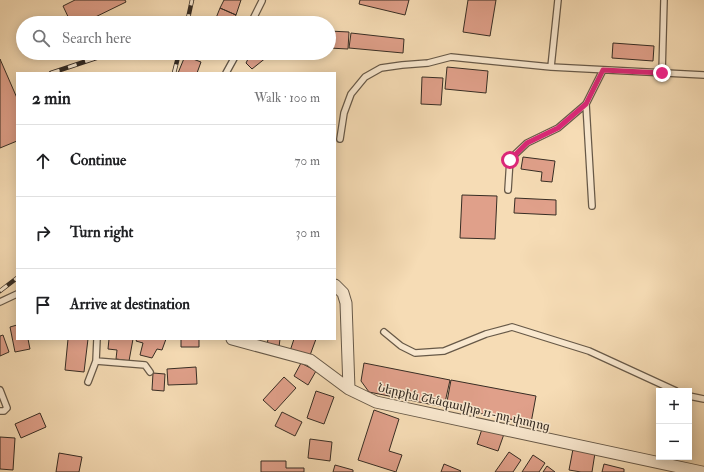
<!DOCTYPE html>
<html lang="en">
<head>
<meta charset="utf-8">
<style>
	:root { --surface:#fff; --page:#f2f2f2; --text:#202124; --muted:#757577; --line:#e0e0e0 }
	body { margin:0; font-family:"IM FELL Double Pica","Noto Serif Armenian",serif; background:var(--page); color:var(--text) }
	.controls { position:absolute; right:12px; bottom:12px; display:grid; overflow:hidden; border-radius:0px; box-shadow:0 2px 10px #0003 }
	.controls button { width:36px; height:36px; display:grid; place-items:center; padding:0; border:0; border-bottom:1px solid var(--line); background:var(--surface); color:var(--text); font:20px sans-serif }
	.stop { position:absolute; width:12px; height:12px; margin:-9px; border:3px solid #db2777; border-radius:50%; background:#fff }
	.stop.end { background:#db2777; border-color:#fff; box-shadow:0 1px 4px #0008 }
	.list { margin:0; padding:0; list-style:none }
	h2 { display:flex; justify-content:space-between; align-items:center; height:52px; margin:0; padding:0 16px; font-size:17px }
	h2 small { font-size:13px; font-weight:400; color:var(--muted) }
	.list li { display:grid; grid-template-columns:26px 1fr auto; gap:12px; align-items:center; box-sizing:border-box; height:72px; padding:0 16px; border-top:1px solid var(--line) }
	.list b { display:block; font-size:15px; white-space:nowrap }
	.list em { font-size:13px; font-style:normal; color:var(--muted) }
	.icon { flex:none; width:22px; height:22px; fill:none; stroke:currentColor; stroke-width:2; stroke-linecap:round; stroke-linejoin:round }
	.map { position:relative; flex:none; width:704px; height:472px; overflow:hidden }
	.search { position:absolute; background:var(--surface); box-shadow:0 2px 10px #0003; left:16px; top:16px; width:320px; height:44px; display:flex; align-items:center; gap:10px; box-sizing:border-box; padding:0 14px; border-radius:22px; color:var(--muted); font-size:15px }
	.panel { position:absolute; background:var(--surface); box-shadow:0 2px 10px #0003; left:16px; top:72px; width:320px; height:268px; border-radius:0px }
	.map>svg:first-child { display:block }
	.building { fill:#e0a08a; stroke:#372d24 }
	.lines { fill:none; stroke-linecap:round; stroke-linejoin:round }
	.service-casing { stroke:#675948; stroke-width:8 }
	.minor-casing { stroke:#675948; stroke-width:13 }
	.service { stroke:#f9e8cf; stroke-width:5.5 }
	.minor { stroke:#f9e8cf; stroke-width:11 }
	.rail-casing { stroke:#372d24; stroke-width:4.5 }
	.rail { stroke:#f9e8cf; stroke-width:3; stroke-dasharray:9; stroke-linecap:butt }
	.route { stroke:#db2777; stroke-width:5 }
	.labels { text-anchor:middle; stroke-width:3; stroke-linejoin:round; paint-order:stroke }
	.street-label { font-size:12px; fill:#372d24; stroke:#f9e8cf }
</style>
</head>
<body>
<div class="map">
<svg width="704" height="472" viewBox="0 0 704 472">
	<rect width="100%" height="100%" fill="#f6dcb5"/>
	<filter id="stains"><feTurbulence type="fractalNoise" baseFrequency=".005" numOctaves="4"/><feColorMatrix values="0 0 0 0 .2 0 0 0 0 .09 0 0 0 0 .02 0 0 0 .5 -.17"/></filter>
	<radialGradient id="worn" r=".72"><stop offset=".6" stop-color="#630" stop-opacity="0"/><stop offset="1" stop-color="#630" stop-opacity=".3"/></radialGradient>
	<path class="building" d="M75 0H125L126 2 83 23H71L63 6Z
		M224 0H241L236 15 220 8Z
		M360 0H409L405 15 359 4Z
		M468 0H496L490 36 463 32Z
		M220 8 236 15 232 23H214Z
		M329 31 349 32 348 49 329 48Z
		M351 33 404 39 403 53 349 48Z
		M613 43 654 46 653 61 612 58Z
		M251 53H272L252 69 246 63Z
		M185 56 201 62 197 73H178Z
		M0 59 17 98V141L0 148Z
		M447 67 488 71 486 93 445 89Z
		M422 77 443 78 441 105 421 104Z
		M523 157 555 161 552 182 541 181 542 172 521 169Z
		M462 195 497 196 495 239 460 238Z
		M515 198 556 200V215L514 213Z
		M17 325V339H28L30 349 15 352 10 327Z
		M3 335 9 352 0 356V336Z
		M68 339H88L84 372 65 370Z
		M109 339H133L129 361 116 359 117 350 108 349Z
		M137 339H166L162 350 157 349 152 358 140 355 143 343 136 341Z
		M181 339H199V347H181Z
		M268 339H280L279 347 267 345Z
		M294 339H316L309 358 290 351Z
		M301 363 316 371 308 385 294 376Z
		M364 363 450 380 444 407 369 392 361 381Z
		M196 367 197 384 168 385 167 369Z
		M153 373 165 374 164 391 152 390Z
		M284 377 296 388 275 411 263 400Z
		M451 380 536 396 531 423 446 407Z
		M316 391 334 397 324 424 307 418Z
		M374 410 399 419 389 451 402 455 396 472 358 460Z
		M282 412 302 422 295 436 275 426Z
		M40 413 46 427 21 438 15 424Z
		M483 426 504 434 498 451 477 444Z
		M0 437 15 438 13 470 0 469Z
		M310 439 332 442 330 461 308 458Z
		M573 449 595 453 592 472H581L569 470Z
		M509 452 521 460 513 472H495Z
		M59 453 82 457 79 472H56Z
		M533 455 545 463 539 472H522Z
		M261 461H286V468H304V472H261Z
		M444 464 461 471 460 472H441Z
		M604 464 624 469V472H602Z
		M335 465 353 470V472H333Z
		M547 466 555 472H543Z"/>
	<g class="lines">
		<defs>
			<path id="service" d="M251 23 262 1
				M551 67 558 0
				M226 73 237 53
				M662 73 664 0
				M586 104 592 206
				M340 139 344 113 351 94 365 77 381 68 402 65 428 63 451 57 551 67 704 75
				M508 190 510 159 527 143 558 128 586 104 603 70
				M0 302 17 294
				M384 332 401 346 415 353 444 351 486 334 512 327 589 351 676 391
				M96 361 145 365 150 372
				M88 382 96 361 97 339
				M0 390 7 408 4 411H0
				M689 396 704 399"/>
			<path id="minor" d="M335 285 343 293 346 303 349 389
				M232 339 310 360 349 389 376 402 702 472"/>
		</defs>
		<use href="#service" class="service-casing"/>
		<use href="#minor" class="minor-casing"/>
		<use href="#service" class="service"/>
		<use href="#minor" class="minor"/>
		<defs>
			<path id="rail" d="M187 23 192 0
				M51 73 105 55
				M174 73 179 53
				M0 291 17 278"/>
		</defs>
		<use href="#rail" class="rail-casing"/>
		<use href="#rail" class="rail"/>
	</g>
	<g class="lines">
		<path class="route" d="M510 160 527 143 558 128 586 104 603 70 662 73"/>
	</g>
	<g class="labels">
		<g class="street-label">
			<text transform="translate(464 407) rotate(13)" y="4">Ներքին Շենգավիթ 11-րդ փողոց</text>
		</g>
	</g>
	<rect width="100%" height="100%" filter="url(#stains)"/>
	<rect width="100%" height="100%" fill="url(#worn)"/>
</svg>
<div class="controls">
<button>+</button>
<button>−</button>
</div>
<div class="stop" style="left:510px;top:160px"></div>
<div class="stop end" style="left:662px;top:73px"></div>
<div class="search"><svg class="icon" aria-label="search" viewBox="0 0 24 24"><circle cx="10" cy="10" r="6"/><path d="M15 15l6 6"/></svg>Search here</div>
<section class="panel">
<h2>2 min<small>Walk · 100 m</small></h2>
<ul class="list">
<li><svg class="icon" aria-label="ahead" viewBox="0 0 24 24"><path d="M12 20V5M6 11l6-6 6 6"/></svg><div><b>Continue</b></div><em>70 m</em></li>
<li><svg class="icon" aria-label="right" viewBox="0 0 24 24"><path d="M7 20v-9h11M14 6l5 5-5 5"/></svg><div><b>Turn right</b></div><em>30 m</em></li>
<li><svg class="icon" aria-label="arrive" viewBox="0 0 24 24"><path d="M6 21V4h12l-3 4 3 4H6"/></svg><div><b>Arrive at destination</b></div></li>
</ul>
</section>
</div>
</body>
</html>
